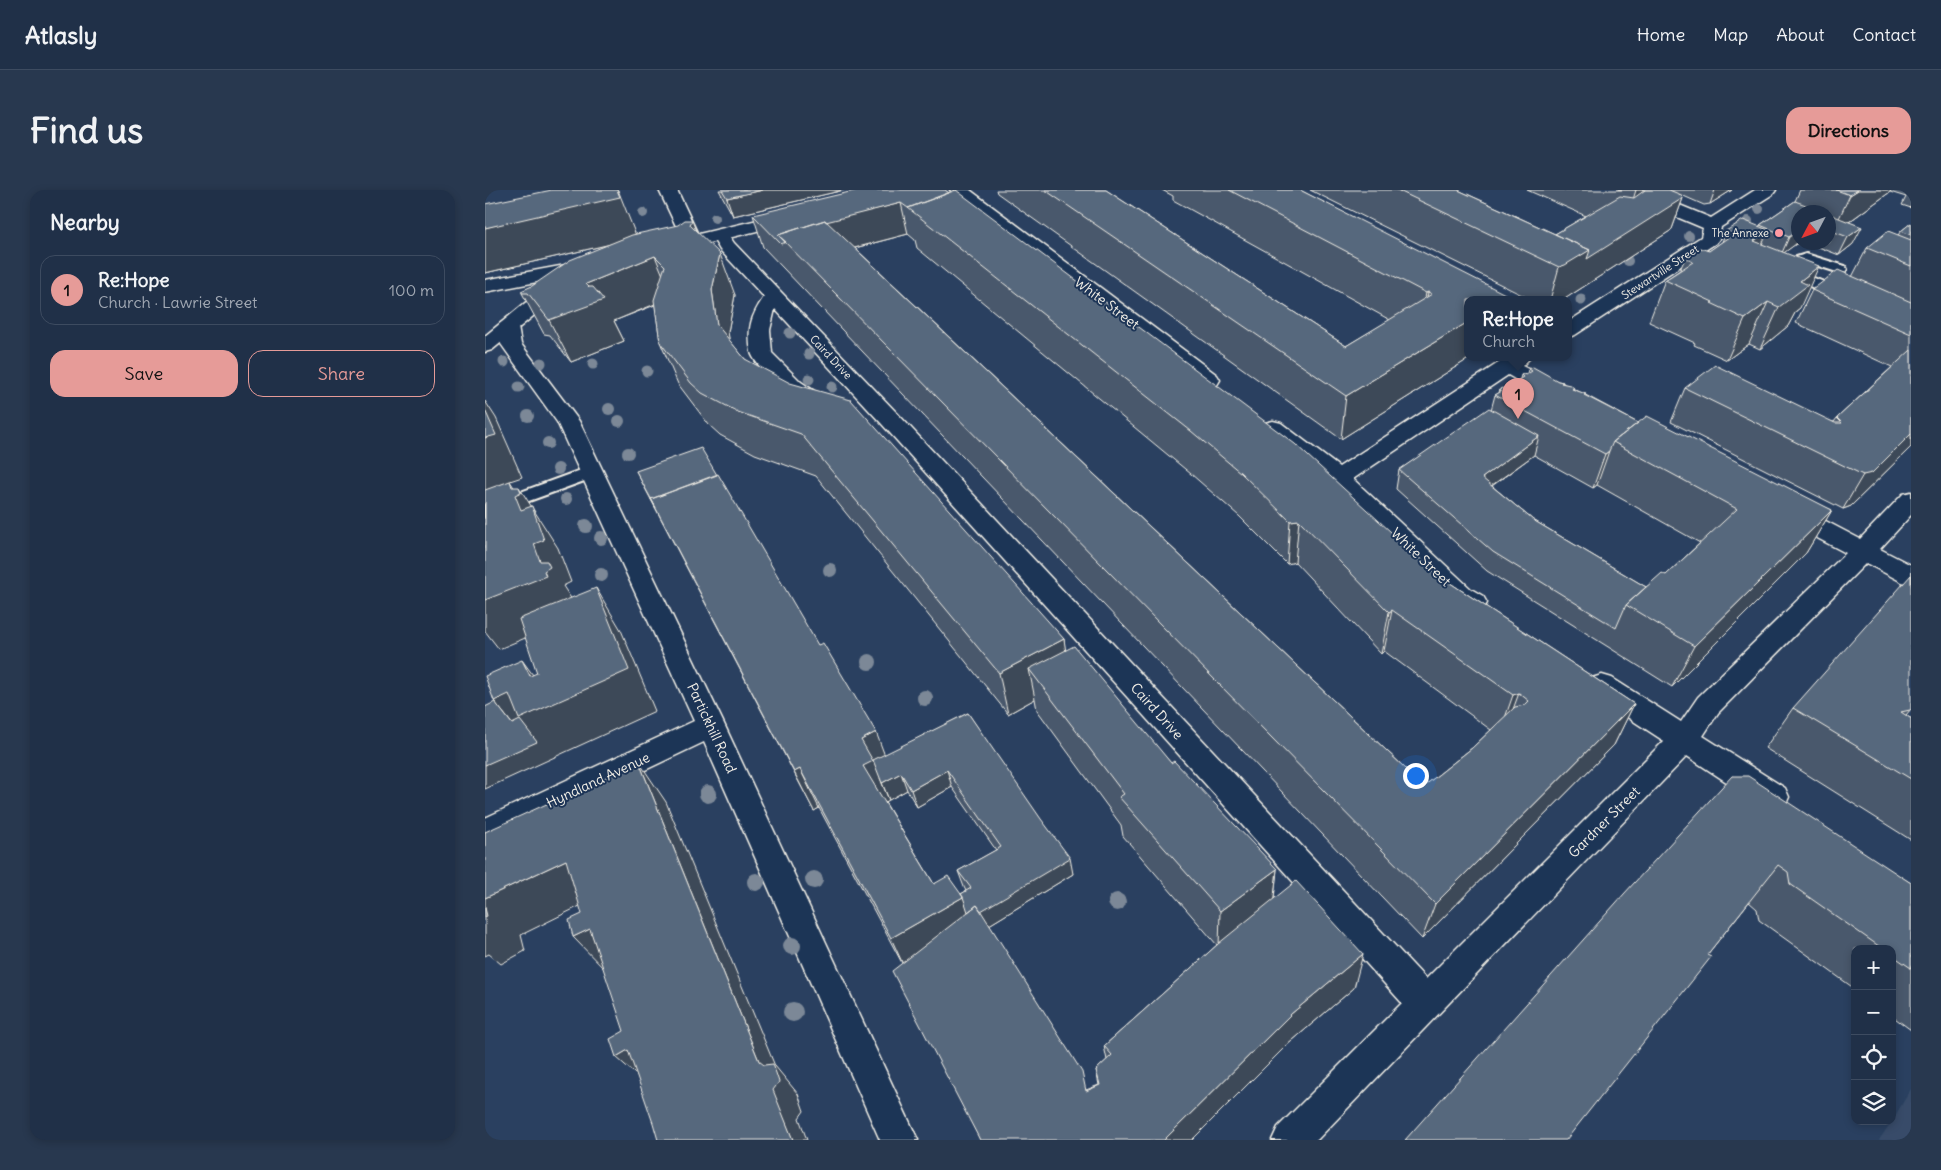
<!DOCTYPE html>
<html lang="en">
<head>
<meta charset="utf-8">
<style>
	:root { --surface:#203048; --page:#28384f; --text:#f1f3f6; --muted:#a2a9b4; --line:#3d4b60; --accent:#e69b98 }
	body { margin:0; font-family:Delius,sans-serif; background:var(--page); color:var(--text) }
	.controls { position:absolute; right:15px; bottom:15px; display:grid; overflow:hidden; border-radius:10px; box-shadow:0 2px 8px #0003 }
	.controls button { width:45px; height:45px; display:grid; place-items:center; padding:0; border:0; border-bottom:1px solid var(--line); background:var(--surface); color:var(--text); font:25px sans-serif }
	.compass { position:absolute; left:1306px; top:15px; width:45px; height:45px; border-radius:50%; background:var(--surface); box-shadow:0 2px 8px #0003; rotate:229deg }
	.you { position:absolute; left:930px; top:585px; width:18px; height:18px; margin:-12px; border:4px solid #fff; border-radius:50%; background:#1a73e8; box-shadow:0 0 0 8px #1a73e833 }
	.badge { display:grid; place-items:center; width:32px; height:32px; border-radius:50%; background:var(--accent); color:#111; font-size:16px; font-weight:700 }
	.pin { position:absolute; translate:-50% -41px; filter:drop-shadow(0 1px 2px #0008) }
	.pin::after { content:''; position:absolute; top:26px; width:18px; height:15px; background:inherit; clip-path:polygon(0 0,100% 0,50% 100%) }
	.popup { position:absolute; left:979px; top:106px; width:108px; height:65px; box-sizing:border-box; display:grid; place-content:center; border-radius:10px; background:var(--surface); filter:drop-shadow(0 1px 4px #0005); font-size:16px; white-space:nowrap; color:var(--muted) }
	.popup b { font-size:19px; color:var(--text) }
	.popup::after { content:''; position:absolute; left:50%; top:100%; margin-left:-10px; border:10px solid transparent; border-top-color:var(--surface) }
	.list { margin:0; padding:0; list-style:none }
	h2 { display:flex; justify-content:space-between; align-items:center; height:65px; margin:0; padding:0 20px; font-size:21px }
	h2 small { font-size:16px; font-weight:400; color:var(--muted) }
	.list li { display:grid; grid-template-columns:32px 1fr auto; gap:15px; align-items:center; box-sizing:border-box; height:70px; margin:0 10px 10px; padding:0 10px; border:1px solid var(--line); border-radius:15px }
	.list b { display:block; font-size:19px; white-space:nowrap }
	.list p { margin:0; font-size:16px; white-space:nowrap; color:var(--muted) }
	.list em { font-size:16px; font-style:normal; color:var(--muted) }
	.actions { display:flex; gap:10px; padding:15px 20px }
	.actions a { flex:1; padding:11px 0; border:1px solid var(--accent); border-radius:15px; text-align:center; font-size:18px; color:var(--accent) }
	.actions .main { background:var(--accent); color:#111 }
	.icon { flex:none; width:28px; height:28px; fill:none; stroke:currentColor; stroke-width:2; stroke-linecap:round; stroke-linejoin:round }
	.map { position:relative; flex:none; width:1426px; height:950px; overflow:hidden; border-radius:15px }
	header { display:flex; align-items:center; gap:30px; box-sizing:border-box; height:70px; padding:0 25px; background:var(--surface); border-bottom:1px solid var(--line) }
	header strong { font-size:24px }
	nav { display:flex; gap:28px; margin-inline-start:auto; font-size:18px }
	.intro { display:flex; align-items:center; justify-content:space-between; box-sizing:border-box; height:120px; padding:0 30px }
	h1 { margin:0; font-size:35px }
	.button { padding:12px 22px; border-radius:15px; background:var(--accent); color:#111; font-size:18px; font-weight:700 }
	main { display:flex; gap:30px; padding:0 30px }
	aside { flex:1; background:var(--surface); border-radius:15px; box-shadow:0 2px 8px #0003 }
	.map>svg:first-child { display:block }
	.built { fill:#374c69 }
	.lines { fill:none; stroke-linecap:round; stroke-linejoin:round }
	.service-casing { stroke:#f4f1e8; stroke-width:4 }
	.minor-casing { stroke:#f4f1e8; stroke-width:3 }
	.tertiary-casing { stroke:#f4f1e8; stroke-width:3 }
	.service { fill:#1d3557; fill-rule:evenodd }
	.minor { fill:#1d3557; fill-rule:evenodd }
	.tertiary { fill:#1d3557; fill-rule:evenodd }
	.tree { fill:#7c8897 }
	.wall { fill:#4a596c; stroke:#f4f1e8; fill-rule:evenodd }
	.shaded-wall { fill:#3c4858; stroke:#f4f1e8 }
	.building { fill:#56677d; stroke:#f4f1e8 }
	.poi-dot { fill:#ff9aa2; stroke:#1d3557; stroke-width:2 }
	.labels { text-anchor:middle; stroke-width:4; stroke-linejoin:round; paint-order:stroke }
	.far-poi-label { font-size:11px; fill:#f4f1e8; stroke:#1d3557; text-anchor:end }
	.far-street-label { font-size:11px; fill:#f4f1e8; stroke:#1d3557 }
	.street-label { font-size:14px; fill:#f4f1e8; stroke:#1d3557 }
</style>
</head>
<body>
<header>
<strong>Atlasly</strong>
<nav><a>Home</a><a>Map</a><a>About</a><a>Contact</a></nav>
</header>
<div class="intro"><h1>Find us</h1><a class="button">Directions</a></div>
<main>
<aside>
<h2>Nearby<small></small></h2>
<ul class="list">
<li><span class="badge">1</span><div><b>Re:Hope</b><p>Church · Lawrie Street</p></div><em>100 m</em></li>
</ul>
<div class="actions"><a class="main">Save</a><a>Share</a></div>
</aside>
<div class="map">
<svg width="1426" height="950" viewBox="0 0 1426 950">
	<rect width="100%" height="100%" fill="#2a4060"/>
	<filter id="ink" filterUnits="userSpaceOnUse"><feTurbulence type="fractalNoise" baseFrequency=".02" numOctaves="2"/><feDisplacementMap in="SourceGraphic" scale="10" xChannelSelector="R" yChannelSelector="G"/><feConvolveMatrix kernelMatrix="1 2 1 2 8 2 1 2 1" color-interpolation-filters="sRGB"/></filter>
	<g filter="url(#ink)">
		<path class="built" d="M1426 899V950H1394L1407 931Z"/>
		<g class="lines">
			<defs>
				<path id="service" d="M1321 64 1360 76 1362 79 1360 82 1355 83 1321 72 1304 78 1349 96 1351 99 1349 102H1339L1297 85 1296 81H1286L1284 78 1286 75Z
					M107 276 113 278 115 282 113 286 0 327V315Z"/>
				<path id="minor" d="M174 0H192L216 51 214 55 207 57 200 55Z
					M465 0H485L732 185 735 190 732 195 724 196 716 195Z
					M1134 0H1158L1226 28 1270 0H1291L1288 4 1236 37 1234 49 1231 53 1090 145 1083 147V132L1216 47 1218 38 1137 4Z
					M235 40 241 41 249 53 412 223 941 789 1179 551 1107 504 1103 496 1107 488 1117 485 1127 488 1196 532 1213 507 1361 363 1294 328 1291 322 1294 316 1303 314 1312 316 1375 349 1418 304 1426 302V325L1395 359 1426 375V395L1417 392 1381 373 1233 523 1218 546 1300 598 1304 607 1300 616 1289 620 1278 616 1202 566 832 950H787L793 937 917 813 396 233 290 119 285 140 287 163 316 192 340 208 343 213 340 218C334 219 330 220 325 218 310 212 269 176 266 162 262 138 266 126 279 107L235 60 226 45 229 41Z
					M23 131 30 133 33 137 36 154 94 231 240 536 433 950H395L219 552 0 656V628L209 531 72 232 16 154 13 137 16 133Z
					M1021 168H1045L1037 176 1077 196 1080 201 1077 206C1059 210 1039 194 1023 185L868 289 986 399 998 406 1002 413 998 420 989 423 968 413 845 293 780 243 777 238 780 233 788 231 796 233 854 277Z"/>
				<path id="tertiary" d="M306 22 312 23 315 27 312 31 183 63 176 61 174 57 176 53Z
					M102 71 109 73 111 77 109 81 0 102V90Z
					M74 89 81 91 84 95 81 99 7 160 0 162V146L67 91Z"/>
			</defs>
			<use href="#service" class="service-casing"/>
			<use href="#minor" class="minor-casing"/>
			<use href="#tertiary" class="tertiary-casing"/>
			<use href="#service" class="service"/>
			<use href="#minor" class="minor"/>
			<use href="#tertiary" class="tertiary"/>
		</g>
		<g class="tree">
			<circle cx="1274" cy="19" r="5"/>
			<circle cx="158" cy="23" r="5"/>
			<circle cx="230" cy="28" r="5"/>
			<circle cx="1263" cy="31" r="5"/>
			<circle cx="1204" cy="46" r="5"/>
			<circle cx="1143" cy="71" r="5"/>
			<circle cx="1096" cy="110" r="5.5"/>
			<circle cx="305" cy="143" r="5.5"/>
			<circle cx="324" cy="164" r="5.5"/>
			<circle cx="19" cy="172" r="5.5"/>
			<circle cx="56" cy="173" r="5.5"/>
			<circle cx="108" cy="174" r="5.5"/>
			<circle cx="162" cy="181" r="5.5"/>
			<circle cx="324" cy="189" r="5.5"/>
			<circle cx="34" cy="197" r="5.5"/>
			<circle cx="347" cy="197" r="5.5"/>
			<circle cx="124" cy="219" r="6"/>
			<circle cx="43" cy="226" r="6"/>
			<circle cx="134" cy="231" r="6"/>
			<circle cx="63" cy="253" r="6"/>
			<circle cx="143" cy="263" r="6"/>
			<circle cx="73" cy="279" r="6"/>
			<circle cx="81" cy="309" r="6"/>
			<circle cx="101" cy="336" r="7"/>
			<circle cx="116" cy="348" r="7"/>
			<circle cx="345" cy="380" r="7"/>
			<circle cx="116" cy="385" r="7"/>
			<circle cx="384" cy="472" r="8"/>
			<circle cx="440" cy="508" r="8"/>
			<circle cx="223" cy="604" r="9"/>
			<circle cx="329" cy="690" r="9"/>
			<circle cx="271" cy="692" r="9"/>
			<circle cx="632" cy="712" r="9"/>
			<circle cx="307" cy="756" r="9"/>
			<circle cx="308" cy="822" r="10"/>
		</g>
		<path class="wall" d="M234 0H359L248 26Z
			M460 0 953 385 1149 514 1129 555 937 749 278 57 268 25ZM423 44 430 50 432 58 706 284 754 326 802 374 810 372 896 464 899 461 1006 540 987 558 939 596 370 58Z
			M511 0H621L861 156 905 130 688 10V6L677 0H815L1025 110 983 168H985L856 249 512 3Z
			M825 0H973L1070 44 1101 26 1042 0H1247L1225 14 1219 15 1194 4 1198 8 1187 39 1185 41 1078 110H1047Z
			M1315 0H1426V18L1417 15 1421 7 1405 2 1364 32 1368 54 1354 65 1323 53 1311 54 1299 62 1315 118 1311 121 1303 136 1275 159 1264 154 1242 170 1209 155 1210 153 1164 132 1180 90 1195 80 1200 68 1224 61 1237 52 1241 41 1274 37 1275 35 1310 11ZM1314 22H1344V52H1314Z
			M1426 33V257L1366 316 1358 319 1186 232 1200 198 1349 232 1352 228 1407 177 1311 133 1327 100 1367 87 1382 58 1413 45 1416 41Z
			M210 40 250 105 243 142 244 150 260 169 579 449 580 460 686 573 792 679 789 709 869 798 801 856 495 950 417 773 334 618 329 621 151 281 333 455 400 565 483 523 588 684 504 735 601 900 614 895 611 880 622 870 619 856 732 755 638 646 636 635 552 520 550 509 523 524 331 286 270 264 235 245 224 235 193 194 175 152 170 115 129 131 139 151 86 172 65 145 59 144 37 103 47 96 126 54 0 83 151 44ZM467 597 511 660 473 681 479 697 481 701 476 704 449 694 400 612 422 600 432 617Z
			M1044 179 1073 191 1078 192V193L1153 233 1347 320 1321 363 1187 497 1002 381 911 299 914 280 1006 220 1010 205 1014 203 1015 199H1020L1021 195H1026L1035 189 1036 185H1041L1043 183ZM1049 265 1108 298 1112 295 1215 353 1181 385 1161 397 1048 330 1007 296Z
			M1308 518 1426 519 1421 525 1425 528H1426V650L1280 558Z
			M1247 586 1426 693V840L1407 826V759H1370V799L1274 730 1272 719 1264 712 1222 765Z"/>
		<path class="shaded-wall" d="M132 0H133L152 48 0 83V38Z
			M278 0H359L248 26 242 8Z
			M1151 0H1167L1139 39Z
			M1230 0H1247L1225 14Z
			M1373 0H1406L1405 2 1350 42 1348 41 1365 5Z
			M1198 8 1187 39 1185 41 1078 110H1065L1074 77Z
			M416 13 423 44 354 62 336 33 345 30Z
			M207 30 222 71 205 35Z
			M1377 37 1368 54 1354 65 1363 47Z
			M1283 40 1266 81 1269 51Z
			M1314 40V48L1311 54 1296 65 1304 47Z
			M235 64 250 105 243 142 249 177 232 135 227 100Z
			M170 66 187 107 129 131 139 151 86 172 64 130 101 94Z
			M1334 76 1315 118 1311 121 1303 136 1275 159 1294 117 1315 91Z
			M943 102 936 144 933 145 941 103Z
			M1283 112 1264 154 1242 170 1260 129Z
			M983 132V168H985L856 249 861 206Z
			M0 211 11 228 37 287 25 291 33 304 34 297 73 358 86 392 78 396 89 413 88 428 14 459 0 441Z
			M1426 244V257L1366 316 1358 319 1378 285Z
			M1054 246 1049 265 992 306 997 288Z
			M1124 261 1112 295 1108 298 1120 264Z
			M1347 320 1321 363 1187 497 1209 456Z
			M814 330 810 372 802 374 805 331Z
			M111 398 136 440 170 521 0 599V575L41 551 9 511 45 486 37 470 67 511Z
			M907 420 899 461 896 464 904 422Z
			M579 449 585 490 544 479 550 509 523 524 514 483Z
			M1034 503 1019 544 1014 545 1028 505Z
			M1149 514 1129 555 937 749 950 714Z
			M391 542 406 582 395 588 404 610 394 616 378 576 376 550Z
			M154 572 181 612 290 876 313 904 319 921 314 928 322 950H308L274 871Z
			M315 579 334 618 329 621 309 582Z
			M462 580 467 597 432 617 426 600Z
			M416 583 422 600 404 610 397 593Z
			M585 668 588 684 491 743 422 783 406 748 478 707Z
			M81 670 113 707 36 745 40 761 16 774 4 764 0 766V708Z
			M792 679 788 716 734 757 735 721Z
			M105 739 122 782 88 747Z
			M878 764 869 798 801 856 707 950H679L806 824Z
			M143 860 165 897 131 867Z"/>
		<path class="building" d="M67 0H132L135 7 0 38V14Z
			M237 0H278L242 8Z
			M373 0H460L464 3 423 18 416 13 341 32 340 30 293 45 301 52 296 54 268 25Z
			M471 0 810 254 953 385 1149 514 950 714 293 45 340 30 939 596 987 558 1030 517 1040 515 1044 511 1034 503 1028 505 907 420 904 422 814 330 805 331 756 283 706 241 423 18Z
			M560 0H621L861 156 947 104 943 102 941 103 744 0H815L1026 107 1020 110H983V132L861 206Z
			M912 0H973L1105 60 1080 75 1074 77Z
			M1160 0H1184L1194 4 1198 8 1102 69 1105 60 1070 44 1135 6 1149 8Z
			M1351 0H1373L1365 5Z
			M1310 11 1340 22H1314V40L1304 47 1275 35Z
			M1344 24 1377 37 1363 47 1344 40Z
			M200 30H207L205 35 235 64 227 100 232 135 260 169 305 193 366 210 579 449 514 483 316 244 253 222 217 203 206 193 175 152 169 110 180 76 170 66 101 94 104 97H108L119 110 64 130 43 103H37L36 101 47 96 85 70 147 45 193 35Z
			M1258 30 1283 40 1269 51 1334 76 1315 91 1323 95 1294 117 1283 112 1260 129 1226 113 1228 112 1180 90 1208 72 1200 68 1215 58 1224 61 1248 44 1241 41Z
			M1426 33V45L1416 41Z
			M1403 41 1426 50V76L1382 58Z
			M1353 80 1426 112V144L1327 100Z
			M1426 160V244L1387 283 1378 285 1200 198 1230 175 1350 233H1357L1352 228Z
			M1048 177 1073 191 1078 192 1076 193 1085 195 1089 198 1087 199 1101 204 1099 205 1153 233 1128 252 1124 261 1120 264 1010 205 1017 201 1015 199 1017 198 1020 199 1023 197 1021 195 1023 194 1026 195 1038 187 1036 185 1038 184 1041 185 1047 181 1044 179Z
			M1004 218 1054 246 997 288 1048 330 1161 397 1141 415 1131 438 1008 362 914 280Z
			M0 220 11 245 0 248Z
			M1162 226 1347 320 1209 456 1141 415 1177 383 1181 385 1252 319 1128 252Z
			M216 258 232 285 166 309 171 318 151 281Z
			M233 284 333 455 338 453 391 542 376 550 388 571 378 576 449 694 463 686 478 707 406 748 315 579 309 582 166 309Z
			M25 291 27 297H34L36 302 30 305 36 320 47 316 59 350 49 354 55 371H62L65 377 59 381 61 386 0 410V300Z
			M1426 385V519L1425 520 1416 522 1425 528H1426V589L1308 518Z
			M111 398 144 480 34 529 24 504 9 511 0 486 37 470 45 486 52 483 34 429Z
			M589 456 686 573 689 571 792 679 735 721 634 607 639 604 544 479Z
			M10 512 27 534 35 530 52 552 0 575V517Z
			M483 523 556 629 585 668 496 721 492 715 483 722 478 707 476 704 486 698 473 681 516 657 462 580 426 600 416 583 397 593 388 570Z
			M154 572 274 871 279 875 288 874 294 892 288 900 308 950H173L168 933 143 860 131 867 125 849 139 841 105 739 88 747 84 730 97 724 81 670 0 708V642Z
			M1247 586H1263L1426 693V778L1407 765V759H1398L1305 694 1303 682 1293 675 1222 765 1226 767 1081 950H920L1139 704Z
			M811 691 878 764 806 824 679 950H495L407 781 492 715 597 882 601 901 615 895 611 880 627 865 619 856 733 754Z
			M0 718 2 726 0 727Z"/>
	</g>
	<circle class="poi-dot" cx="1294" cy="43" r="5"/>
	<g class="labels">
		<g class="far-poi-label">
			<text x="1284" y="47">The Annexe</text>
		</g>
		<g class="far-street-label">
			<text transform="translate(1175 82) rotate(-33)" y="4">Stewartville Street</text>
			<text transform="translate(346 167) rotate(47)" y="4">Caird Drive</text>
		</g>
		<g class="street-label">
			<text transform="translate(622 113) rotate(37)" y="5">White Street</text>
			<text transform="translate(936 367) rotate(44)" y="5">White Street</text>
			<text transform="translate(672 521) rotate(48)" y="5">Caird Drive</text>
			<text transform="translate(227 538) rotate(65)" y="5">Partickhill Road</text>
			<text transform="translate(113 590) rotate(-25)" y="5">Hyndland Avenue</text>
			<text transform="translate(1119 632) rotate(-45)" y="5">Gardner Street</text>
		</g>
	</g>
</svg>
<div class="controls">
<button>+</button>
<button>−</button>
<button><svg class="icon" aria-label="locate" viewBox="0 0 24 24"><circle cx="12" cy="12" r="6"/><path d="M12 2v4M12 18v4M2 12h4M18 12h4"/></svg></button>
<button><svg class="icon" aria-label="layers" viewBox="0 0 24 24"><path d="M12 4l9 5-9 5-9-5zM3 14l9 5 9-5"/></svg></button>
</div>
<svg class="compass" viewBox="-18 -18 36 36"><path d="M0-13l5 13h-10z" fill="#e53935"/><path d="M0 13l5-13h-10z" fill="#a2a9b4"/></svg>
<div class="you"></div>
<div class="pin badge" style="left:1033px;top:229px">1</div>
<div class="popup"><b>Re:Hope</b>Church</div>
</div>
</main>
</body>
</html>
